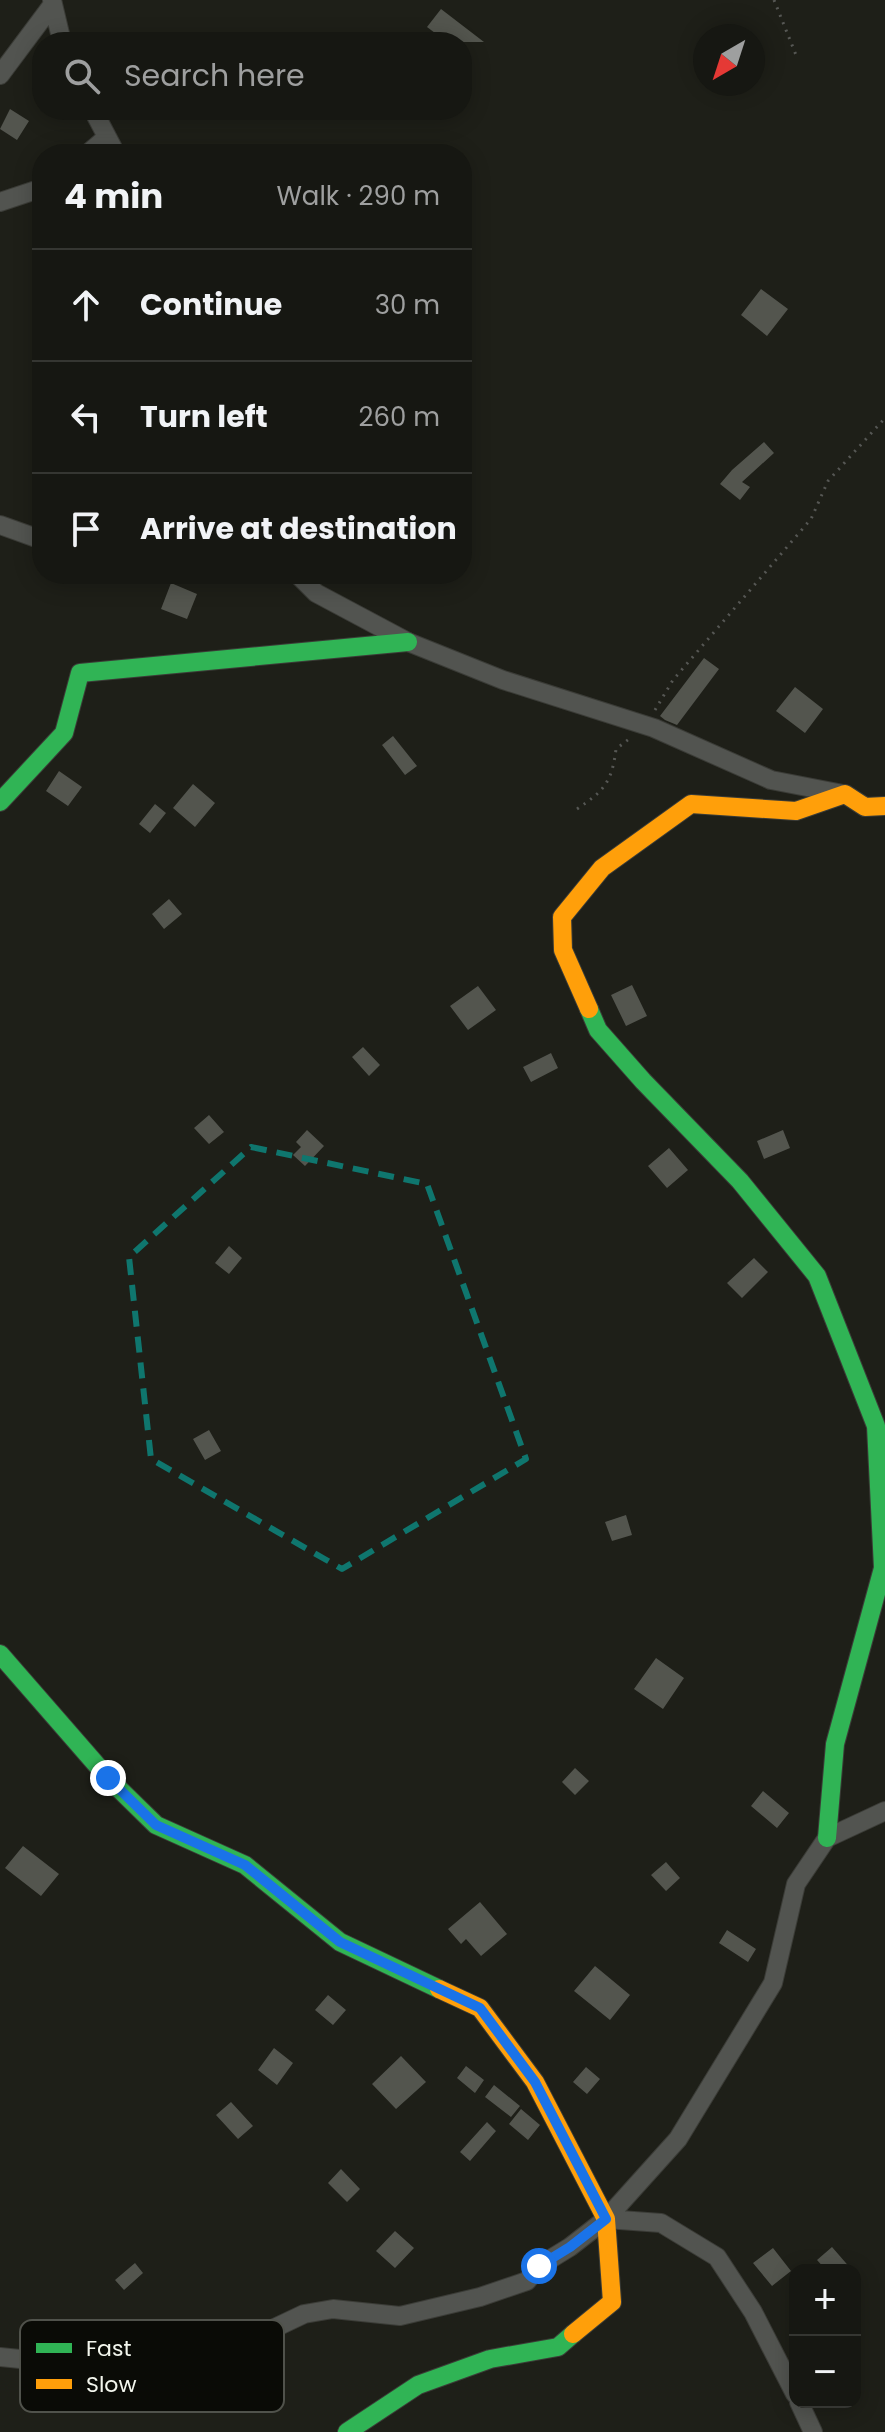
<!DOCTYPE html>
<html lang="en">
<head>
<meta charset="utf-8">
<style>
	:root { --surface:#161712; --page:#232420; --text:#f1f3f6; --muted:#9e9f9f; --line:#353632 }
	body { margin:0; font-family:Poppins,sans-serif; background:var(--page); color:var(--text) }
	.controls { position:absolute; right:24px; bottom:24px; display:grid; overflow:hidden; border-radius:16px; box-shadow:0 4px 20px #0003 }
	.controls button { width:72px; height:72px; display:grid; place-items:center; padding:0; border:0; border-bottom:2px solid var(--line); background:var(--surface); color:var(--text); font:40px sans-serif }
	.compass { position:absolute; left:693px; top:24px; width:72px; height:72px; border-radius:50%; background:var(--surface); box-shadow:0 4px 20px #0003; rotate:219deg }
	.stop { position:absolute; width:24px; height:24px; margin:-18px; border:6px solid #1a73e8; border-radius:50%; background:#fff }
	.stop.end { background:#1a73e8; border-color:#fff; box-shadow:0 2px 8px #0008 }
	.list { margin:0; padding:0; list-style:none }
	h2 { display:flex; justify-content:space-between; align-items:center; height:104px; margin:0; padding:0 32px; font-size:34px }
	h2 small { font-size:26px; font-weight:400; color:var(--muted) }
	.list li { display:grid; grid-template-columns:52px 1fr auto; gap:24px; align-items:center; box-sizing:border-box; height:112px; padding:0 32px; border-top:2px solid var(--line) }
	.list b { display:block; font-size:30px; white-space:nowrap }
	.list em { font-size:26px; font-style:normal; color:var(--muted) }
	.icon { flex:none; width:44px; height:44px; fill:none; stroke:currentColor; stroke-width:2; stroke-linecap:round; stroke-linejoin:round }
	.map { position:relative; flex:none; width:885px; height:2432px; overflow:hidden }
	.search { position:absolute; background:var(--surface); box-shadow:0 4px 20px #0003; left:32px; top:32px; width:440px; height:88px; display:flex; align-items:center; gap:20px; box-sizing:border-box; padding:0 28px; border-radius:32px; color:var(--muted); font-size:30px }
	.panel { position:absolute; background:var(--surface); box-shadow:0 4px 20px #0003; left:32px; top:144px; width:440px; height:440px; border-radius:32px }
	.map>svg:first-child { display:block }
	.building { fill:#53554e }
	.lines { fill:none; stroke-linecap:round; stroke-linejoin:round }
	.street-casing { stroke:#3b3c37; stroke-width:20 }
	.fast-casing { stroke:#3b3c37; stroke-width:20 }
	.slow-casing { stroke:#3b3c37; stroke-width:20 }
	.path { stroke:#565754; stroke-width:3; stroke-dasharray:2 6; stroke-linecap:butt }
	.street { stroke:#525450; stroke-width:18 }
	.fast { stroke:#30b455; stroke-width:18 }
	.slow { stroke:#ff9f0a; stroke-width:18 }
	.route { stroke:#1a73e8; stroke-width:10 }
	.marked { fill:none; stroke:#0f766e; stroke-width:6; stroke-dasharray:16 10; stroke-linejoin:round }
	.key { fill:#0a0b06; stroke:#50524b; stroke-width:2 }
	.key-label { font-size:22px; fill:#f3f6ed }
</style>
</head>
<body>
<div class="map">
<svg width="885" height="2432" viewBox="0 0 885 2432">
	<rect width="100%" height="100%" fill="#1e1f18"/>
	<path class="building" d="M441 9 484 42H447L427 27Z
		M10 109 29 121 17 140 0 129Z
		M761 289 788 309 767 336 741 315Z
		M764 442 774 453 742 482 750 487 740 500 720 484 732 470Z
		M171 583 197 594 187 619 161 609Z
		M704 658 719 669 677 725 665 720 660 716Z
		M795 687 823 709 805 733 776 711Z
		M393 736 417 766 405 775 382 745Z
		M59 771 82 787 68 806 46 791Z
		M193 784 215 803 195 827 173 808Z
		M155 804 166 813 150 833 139 824Z
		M169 899 182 914 164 929 152 914Z
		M632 985 647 1016 626 1026 611 995Z
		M478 986 496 1010 468 1030 450 1006Z
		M363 1047 380 1065 369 1076 352 1057Z
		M551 1053 558 1068 531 1082 523 1067Z
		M209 1115 224 1132 209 1144 194 1128Z
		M307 1130 324 1146 305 1166 293 1155 301 1147 296 1142Z
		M783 1130 790 1148 764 1159 757 1141Z
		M669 1148 688 1170 667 1188 648 1166Z
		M229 1246 242 1258 229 1274 215 1263Z
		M754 1258 768 1272 742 1298 727 1283Z
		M209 1430 221 1451 205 1460 193 1439Z
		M626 1515 632 1535 612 1541 605 1522Z
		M656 1658 684 1678 663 1709 634 1689Z
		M575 1768 589 1781 575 1795 562 1782Z
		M763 1791 789 1813 777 1828 751 1806Z
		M23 1846 59 1874 41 1896 5 1868Z
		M666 1862 680 1878 666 1891 651 1875Z
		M480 1902 507 1934 481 1956 466 1939 461 1944 448 1929Z
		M727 1930 756 1949 748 1962 719 1943Z
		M595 1966 630 1995 610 2020 574 1991Z
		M328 1995 346 2010 333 2025 315 2010Z
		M274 2048 293 2063 277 2085 258 2070Z
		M401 2056 426 2082 396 2109 372 2084Z
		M466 2066 484 2080 475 2093 457 2078Z
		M586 2067 600 2079 587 2094 573 2082Z
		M494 2085 520 2106 511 2117 485 2097Z
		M231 2102 253 2126 238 2139 216 2115Z
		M521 2109 540 2125 528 2140 509 2124Z
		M487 2122 496 2131 470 2161 460 2152Z
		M341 2169 360 2189 347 2202 328 2183Z
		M395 2231 414 2248 395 2268 376 2251Z
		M832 2247 852 2270H826L817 2260Z
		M773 2248 791 2271 772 2286 753 2263Z
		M135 2263 143 2273 124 2290 115 2280Z"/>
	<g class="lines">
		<defs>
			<path id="street" d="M52 0 62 42
				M0 75 53 4
				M93 110 116 154
				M87 154 107 137
				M0 202 42 188
				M0 525 42 540
				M297 574 316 593 408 642 503 680 654 728 771 780 843 794
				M0 2357 99 2367 168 2383 227 2338 264 2333 304 2314 333 2309 400 2316 480 2297 527 2281 539 2266 570 2247 606 2219
				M795 2394 753 2312 717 2257 661 2223 606 2219 678 2139 773 1983 796 1884 827 1838 885 1811
				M799 2402 813 2432"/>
			<path id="fast" d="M0 802 64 733 80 673 408 642
				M589 1009 598 1030 643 1081 740 1181 817 1276 876 1426 883 1568 835 1744 827 1838
				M0 1654 108 1778 156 1825 245 1865 340 1942 439 1989
				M347 2432 418 2385 490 2359 558 2347 573 2334"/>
			<path id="slow" d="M589 1009 563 950 562 917 602 868 691 804 796 811 845 794 865 807 885 806
				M439 1989 480 2008 535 2082 606 2219 612 2302 573 2334"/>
		</defs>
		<use href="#street" class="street-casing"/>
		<use href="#fast" class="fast-casing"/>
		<use href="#slow" class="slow-casing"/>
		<path class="path" d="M774 0 796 55
			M655 710 673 680 811 519 828 481 885 418
			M577 809C604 791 612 782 616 749L629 739"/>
		<use href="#street" class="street"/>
		<use href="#fast" class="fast"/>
		<use href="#slow" class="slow"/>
	</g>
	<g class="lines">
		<path class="route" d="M108 1778 156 1825 245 1865 340 1942 480 2008 535 2082 606 2219 570 2247 539 2266"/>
	</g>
	<path class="marked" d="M251 1147 427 1184 526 1459 342 1569 151 1459 129 1257Z"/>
	<rect x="20" y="2320" width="264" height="92" rx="12" class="key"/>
	<rect x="36" y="2343" width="36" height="10" fill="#30b455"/>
	<rect x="36" y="2379" width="36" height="10" fill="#ff9f0a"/>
	<g class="key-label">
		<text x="86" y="2356">Fast</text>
		<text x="86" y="2392">Slow</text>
	</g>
</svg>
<div class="controls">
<button>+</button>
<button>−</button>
</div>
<svg class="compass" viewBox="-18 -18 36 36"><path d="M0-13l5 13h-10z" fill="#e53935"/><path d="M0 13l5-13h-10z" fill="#9e9f9f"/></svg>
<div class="stop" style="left:539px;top:2266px"></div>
<div class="stop end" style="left:108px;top:1778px"></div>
<div class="search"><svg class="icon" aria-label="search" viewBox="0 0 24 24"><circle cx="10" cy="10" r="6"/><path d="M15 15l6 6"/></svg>Search here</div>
<section class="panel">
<h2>4 min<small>Walk · 290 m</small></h2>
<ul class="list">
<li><svg class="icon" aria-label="ahead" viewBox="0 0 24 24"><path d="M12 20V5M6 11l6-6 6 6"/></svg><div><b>Continue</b></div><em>30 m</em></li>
<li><svg class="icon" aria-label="left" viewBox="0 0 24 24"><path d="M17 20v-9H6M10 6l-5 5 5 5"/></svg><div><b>Turn left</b></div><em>260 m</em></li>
<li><svg class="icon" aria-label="arrive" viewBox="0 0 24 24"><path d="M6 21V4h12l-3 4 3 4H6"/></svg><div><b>Arrive at destination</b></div></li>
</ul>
</section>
</div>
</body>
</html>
